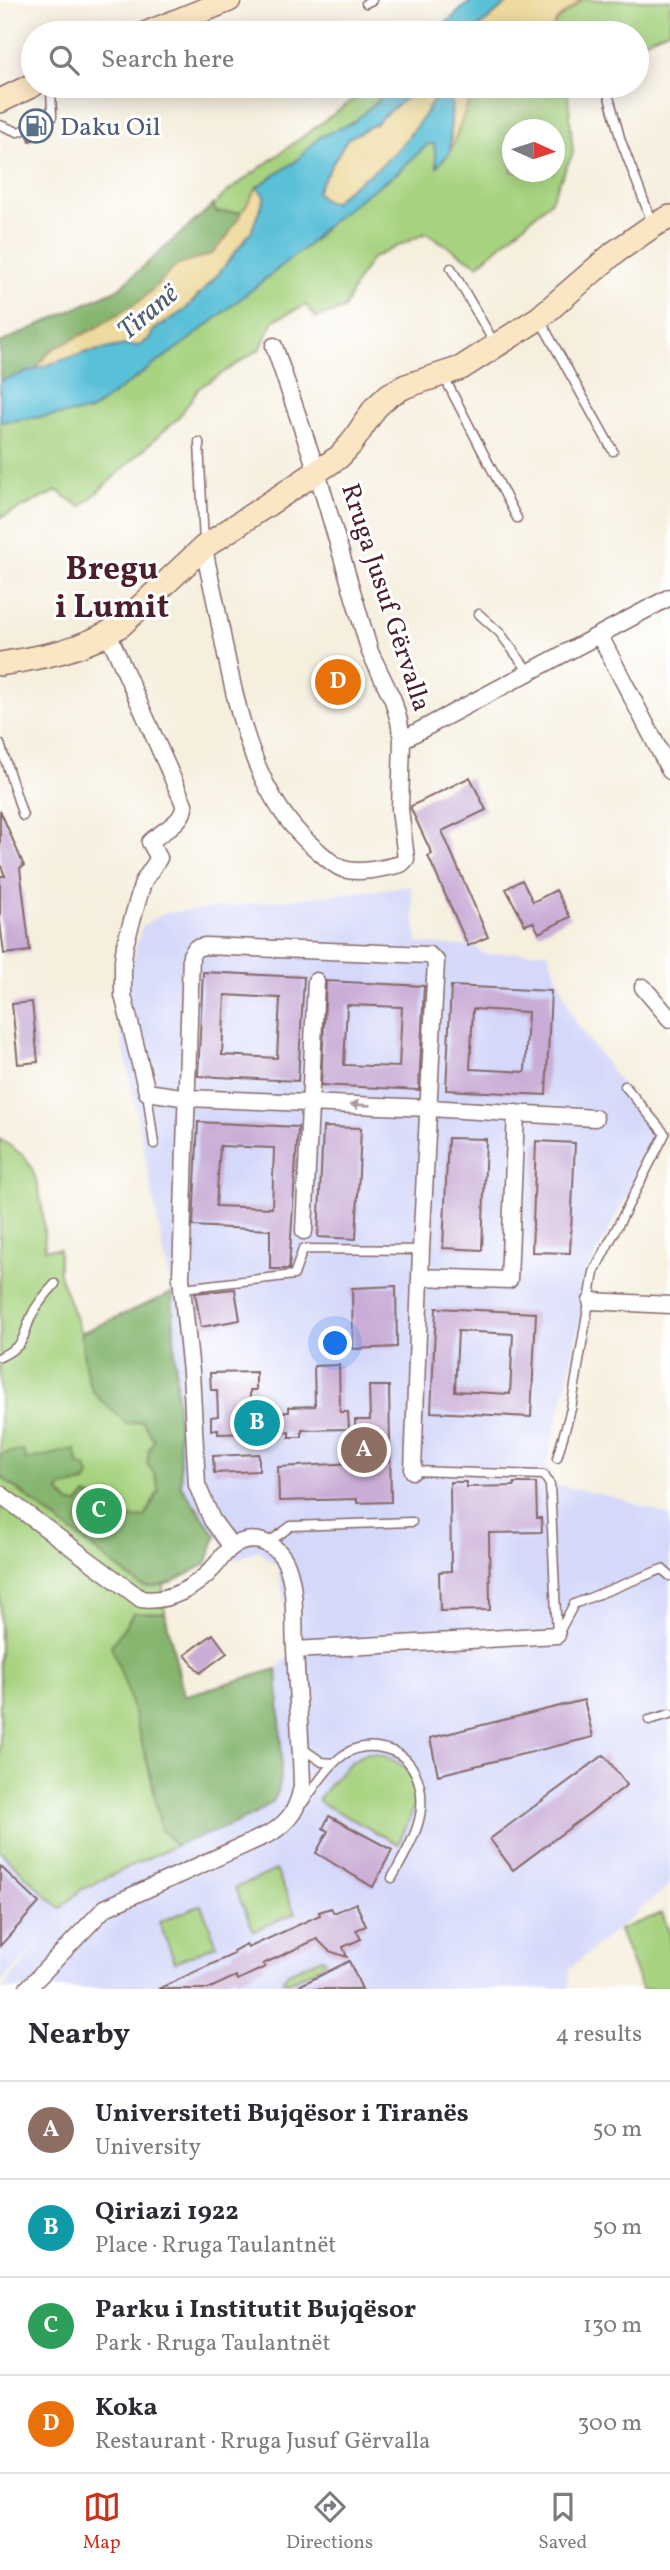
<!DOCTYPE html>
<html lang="en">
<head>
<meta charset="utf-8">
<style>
	:root { --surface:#fff; --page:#f2f2f3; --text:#2b2b33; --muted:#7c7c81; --line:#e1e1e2; --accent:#c8321e }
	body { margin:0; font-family:Vollkorn,serif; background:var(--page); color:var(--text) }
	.compass { position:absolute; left:502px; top:119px; width:63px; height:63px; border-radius:50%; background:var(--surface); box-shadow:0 4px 18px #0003; rotate:93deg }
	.you { position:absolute; left:336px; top:1344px; width:24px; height:24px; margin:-18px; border:5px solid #fff; border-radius:50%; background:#1a73e8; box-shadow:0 0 0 10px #1a73e833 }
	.badge { display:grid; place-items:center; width:46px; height:46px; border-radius:50%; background:var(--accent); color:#fff; font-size:23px; font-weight:700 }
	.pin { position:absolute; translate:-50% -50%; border:4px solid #fff; box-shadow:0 2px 7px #0006 }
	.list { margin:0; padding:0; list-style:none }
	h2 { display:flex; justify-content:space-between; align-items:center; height:91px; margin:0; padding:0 28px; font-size:30px }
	h2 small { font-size:23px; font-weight:400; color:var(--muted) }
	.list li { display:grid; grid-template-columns:46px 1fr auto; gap:21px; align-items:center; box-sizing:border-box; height:98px; padding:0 28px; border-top:2px solid var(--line) }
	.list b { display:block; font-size:26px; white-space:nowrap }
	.list p { margin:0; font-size:23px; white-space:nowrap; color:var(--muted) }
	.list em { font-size:23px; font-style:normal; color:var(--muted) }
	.icon { flex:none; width:38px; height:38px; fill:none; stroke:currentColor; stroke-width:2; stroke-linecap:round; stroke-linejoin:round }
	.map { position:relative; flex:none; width:670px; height:1989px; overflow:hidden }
	.search { position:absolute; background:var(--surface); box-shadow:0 4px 18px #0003; left:21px; right:21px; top:21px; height:77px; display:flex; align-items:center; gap:18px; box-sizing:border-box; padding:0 24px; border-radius:38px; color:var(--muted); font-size:26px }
	.sheet { height:483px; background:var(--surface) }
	nav { display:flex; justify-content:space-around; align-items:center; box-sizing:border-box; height:98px; border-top:2px solid var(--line); background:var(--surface); font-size:19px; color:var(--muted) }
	nav a { display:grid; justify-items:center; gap:4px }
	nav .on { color:var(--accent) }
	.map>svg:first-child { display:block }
	.built { fill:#d4d8f9 }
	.green { fill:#a7d380; stroke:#787956; stroke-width:2; fill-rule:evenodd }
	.forest { fill:#85b56e; stroke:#686a4c; stroke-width:2 }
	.sand { fill:#eeda9e; stroke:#9c7c64; stroke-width:2 }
	.water { fill:#5ac0d8; stroke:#527082; stroke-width:2 }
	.building { fill:#c9add6; fill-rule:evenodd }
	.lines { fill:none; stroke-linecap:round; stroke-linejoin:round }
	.lane-casing { stroke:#86686a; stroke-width:11 }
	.street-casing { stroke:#86686a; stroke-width:19 }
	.secondary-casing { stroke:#86686a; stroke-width:26 }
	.lane { stroke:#fff; stroke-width:8 }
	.street { stroke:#fff; stroke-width:16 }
	.secondary { stroke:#fbe6c4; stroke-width:23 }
	.oneway { fill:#ae9aa0 }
	.labels { text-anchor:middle; stroke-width:6; stroke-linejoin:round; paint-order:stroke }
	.service-label { font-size:26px; fill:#4e5e75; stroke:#fff; text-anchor:start }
	.street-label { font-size:26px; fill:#4a1f2b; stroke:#fff }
	.water-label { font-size:28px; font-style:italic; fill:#505f70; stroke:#fff }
	.district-label { font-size:33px; font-weight:bold; fill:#4a1f2b; stroke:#fff }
</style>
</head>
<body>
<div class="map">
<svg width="670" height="1989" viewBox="0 0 670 1989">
	<rect width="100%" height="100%" fill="#fff"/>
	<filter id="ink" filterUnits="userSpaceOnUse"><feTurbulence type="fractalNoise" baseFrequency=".0143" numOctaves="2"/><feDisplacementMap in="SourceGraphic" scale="14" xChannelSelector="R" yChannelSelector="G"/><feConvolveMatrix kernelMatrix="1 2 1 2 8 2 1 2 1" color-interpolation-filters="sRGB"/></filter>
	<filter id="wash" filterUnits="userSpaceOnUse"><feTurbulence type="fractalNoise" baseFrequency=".00686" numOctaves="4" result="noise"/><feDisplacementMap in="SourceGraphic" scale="28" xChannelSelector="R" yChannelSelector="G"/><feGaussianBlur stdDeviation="1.57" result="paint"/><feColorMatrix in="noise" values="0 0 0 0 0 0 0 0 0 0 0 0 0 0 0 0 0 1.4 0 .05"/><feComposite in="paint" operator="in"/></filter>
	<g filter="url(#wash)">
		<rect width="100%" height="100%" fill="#f6efde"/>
		<path class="built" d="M411 886 417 943 476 947 484 954 547 951 575 1021 659 1136 587 1272 585 1297 564 1396 546 1466 554 1484 621 1499 670 1516V1885L570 1968 569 1989H2L46 1936 0 1984V1851L60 1909 82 1889 176 1845 255 1814 281 1748 277 1669 295 1649 277 1565 258 1550 235 1560 181 1486 172 1293 116 1009 132 965 142 926 165 913Z"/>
		<path class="green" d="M582 0H670V29L637 44V33H550L557 20Z
			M372 86H382L379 100 354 122 320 137 296 161 257 187 243 212H215L213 205 230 190Z
			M489 86H572L568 95 573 153 550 202 478 265 426 233 372 258 357 281 344 309 316 318 306 305 274 320 260 349 199 388 178 418 81 507 57 491 0 518V422L90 411 195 335 315 239C336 212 368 194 396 174 407 165 417 154 428 144H434L437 166 450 152 468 104ZM512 130H554V172H512Z
			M0 1139C8 1145 21 1152 27 1160 43 1185 43 1220 45 1249H59V1274L81 1333 172 1293 181 1486 216 1536 206 1564 163 1586 166 1622 184 1696 277 1669 280 1781 277 1795 268 1805 255 1814 176 1845 82 1889 60 1909 0 1851Z
			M366 1753C392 1755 415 1767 415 1796 415 1812 404 1831 398 1844L318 1801C331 1782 345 1763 366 1753Z
			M276 1870 295 1913 254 1931 235 1888Z
			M201 1905 217 1945 175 1962 159 1922Z
			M662 1913 670 1935V1989H642L619 1930Z
			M322 1958 326 1960 321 1966 291 1981 286 1982 283 1980 288 1973Z"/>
		<path class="forest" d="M213 205 216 212H243L227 237 212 254 176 266 142 300 94 329 51 350 32 373 0 381V343L118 289Z
			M172 1293 181 1486 216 1536 206 1564C186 1574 164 1591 141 1586L0 1476V1454L23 1450 26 1460 75 1449 79 1465 86 1467 89 1476 85 1483 62 1487 59 1492 70 1504H78L86 1495 101 1500 113 1499 128 1518 145 1517 159 1490 154 1473 147 1464 149 1449 154 1440 142 1421 126 1424C117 1412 103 1405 94 1393 85 1381 83 1349 81 1333Z
			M134 1613H165L184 1696 277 1669C278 1693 286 1776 277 1794 266 1817 200 1836 176 1845L161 1830 152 1781 128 1692 111 1646Z"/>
		<path class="sand" d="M511 0H582L557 20 550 33H476L480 26Z
			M421 86H441C430 110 405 144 385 162 369 177 348 186 333 203L323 200 315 191 347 139 377 123 382 117Z
			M452 86H489L468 104 450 152Z
			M257 187 265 196 251 232 216 277 185 310 154 330 149 339 139 346 126 345 84 353 32 373 51 350 94 329 142 300 176 266 212 254 227 237Z"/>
		<path class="water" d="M472 0H511L480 26 476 33H434Z
			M382 86H421L382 117 377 123 347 139 316 192 323 200 333 203C348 186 369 177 385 162 405 144 430 110 441 86H452L450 152 437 167 434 144H428L398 172 362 197 323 229 308 245 195 335 90 411 0 422V381L84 353 126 345 139 346 149 339 154 330 185 310 216 277 251 232 265 197 257 187 296 161 320 137 354 122 379 100Z"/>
		<g id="blocks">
			<path class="building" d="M48 128 50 133 30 141 28 136Z
				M470 777 486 810 442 831 488 937 468 946 428 856 432 854 411 809V806Z
				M0 810 24 866 20 868 30 951 4 954 0 921V876H5L0 864Z
				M522 880 533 902 556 890 570 917 539 933 533 922 525 925 506 889Z
				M203 972 304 977 298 1081 198 1076ZM225 995 280 998 277 1058 222 1055Z
				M326 981 424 986 419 1090 321 1085ZM347 1005 402 1007 399 1067 344 1065Z
				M451 986 551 991 546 1095 446 1090ZM473 1009 528 1012 525 1072 470 1069Z
				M32 1002 38 1062 18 1064 12 1004Z
				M198 1122 298 1127 289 1269H270V1230L193 1226ZM220 1146 274 1148 272 1208 216 1206Z
				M323 1127 361 1128 356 1239 318 1237Z
				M448 1138 486 1139 482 1250 443 1248Z
				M536 1141 575 1143 570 1253 532 1252Z
				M396 1286 397 1347 353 1349 352 1288Z
				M235 1289 240 1320 201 1327 195 1293Z
				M436 1308 536 1313 531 1417 431 1412ZM458 1331 513 1334 510 1394 455 1391Z
				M339 1365 340 1412H348L349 1429 302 1430V1437H289V1432L218 1434V1429L211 1430V1417L218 1416 217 1390H211L210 1373 256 1372V1390H250V1413L289 1412V1407L315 1406 314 1366Z
				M369 1386H389L391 1502 357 1503V1499L279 1501 278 1467 356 1463 355 1420H370Z
				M259 1454V1471L214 1473 213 1456Z
				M450 1482H466V1487L514 1486V1483H536L537 1518H541L542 1532 489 1533 490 1610 440 1611 439 1572 451 1571Z
				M213 1634 227 1653 200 1673 185 1655Z
				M584 1700 593 1737 438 1775 430 1738Z
				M604 1755 627 1785 513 1870 490 1839Z
				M329 1816 392 1850 373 1887 316 1853 328 1831 323 1828Z
				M0 1866 39 1903 0 1946Z
				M356 1903 366 1926 356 1930 361 1939 343 1947 347 1957 329 1951 317 1939 263 1964 265 1967 238 1980 236 1976 208 1989H158L234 1954 233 1951 246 1944 248 1948 320 1915 319 1912 331 1908 334 1913Z
				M349 1961 362 1989H293Z"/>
		</g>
	</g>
	<g filter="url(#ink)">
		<use href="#blocks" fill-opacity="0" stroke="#86686a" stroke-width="2"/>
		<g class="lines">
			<defs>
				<path id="lane" d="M366 3 372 0
					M606 86 621 141 652 222
					M0 125 18 132 46 122 52 117 51 86
					M451 268 495 344
					M540 320 613 451
					M443 375 517 518
					M199 442 204 544
					M479 614 500 633 529 672
					M0 744 23 816
					M147 1092 154 1144
					M183 1288 294 1275 303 1249 421 1250
					M0 1357C27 1343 20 1342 31 1317 36 1305 46 1294 55 1284
					M557 1458 571 1409 594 1272 665 1134 625 1086
					M413 1471 544 1475 550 1485 557 1635
					M268 1543 291 1526 412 1522
					M559 1632 574 1604 662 1569 670 1576
					M649 1720 670 1714
					M303 1749 322 1762 334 1763
					M303 1803C315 1787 328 1765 345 1754 359 1745 376 1745 392 1751 404 1755 412 1765 417 1777 431 1814 409 1847 392 1878"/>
				<path id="street" d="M204 547C208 572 215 596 219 620 235 699 251 797 317 850 325 857 334 866 343 869 361 874 384 868 401 864L406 859 400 809 402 740 399 721 393 700 370 652 317 472 274 346
					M108 633 184 804C186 821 162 831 150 842L159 858 143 882 125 945 123 960V995L147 1092 188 1098 429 1108 595 1118
					M600 636 670 771
					M402 740 670 597
					M643 987 670 1019
					M304 1231 316 981
					M420 1277 509 1280 516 1113
					M591 1301 670 1305
					M0 1494 141 1599C169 1603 197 1587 215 1566 221 1559 225 1551 233 1546 253 1534 276 1542 286 1563 297 1589 293 1620 295 1648 297 1694 301 1740 302 1786 298 1808 291 1820 271 1833L105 1908 27 1989
					M232 1547 212 1520 197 1485 191 1372 181 1278 191 955 196 948 205 946 429 955 436 961 421 1250 413 1471
					M295 1650 557 1635"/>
				<path id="secondary" d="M147 33 229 0
					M0 101 33 85
					M0 664C43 657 84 650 121 625L204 547 339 457 351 444 375 408 389 395 406 386 461 368 539 318 614 253 654 225 670 217"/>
			</defs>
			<use href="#lane" class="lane-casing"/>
			<use href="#street" class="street-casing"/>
			<use href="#secondary" class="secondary-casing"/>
			<use href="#lane" class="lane"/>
			<use href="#street" class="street"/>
			<use href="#secondary" class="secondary"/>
		</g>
		<defs><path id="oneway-solid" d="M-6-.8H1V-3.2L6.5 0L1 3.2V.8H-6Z" transform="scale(1.75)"/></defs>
		<use class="oneway" href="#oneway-solid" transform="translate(360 1105) rotate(-178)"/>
	</g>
	<defs>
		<symbol id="fuel-ring" viewBox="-11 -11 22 22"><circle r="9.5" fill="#fff" stroke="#5c6f8a" stroke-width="1.5"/><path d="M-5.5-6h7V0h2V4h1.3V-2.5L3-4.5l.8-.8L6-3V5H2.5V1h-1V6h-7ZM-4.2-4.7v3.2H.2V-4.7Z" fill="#5c6f8a"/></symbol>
	</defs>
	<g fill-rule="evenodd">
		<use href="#fuel-ring" x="17" y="107" width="38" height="38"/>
	</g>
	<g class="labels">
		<g class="service-label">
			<text x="60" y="135">Daku Oil</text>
		</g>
		<g class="street-label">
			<text transform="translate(387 597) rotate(72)" y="9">Rruga Jusuf Gërvalla</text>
		</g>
		<g class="water-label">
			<text transform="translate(147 311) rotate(-40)" y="10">Tiranë</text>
		</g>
		<g class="district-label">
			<text x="112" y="579">Bregu<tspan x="112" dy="38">i Lumit</tspan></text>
		</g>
	</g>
</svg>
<svg class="compass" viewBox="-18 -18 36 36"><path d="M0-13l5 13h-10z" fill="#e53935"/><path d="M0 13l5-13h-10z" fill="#7c7c81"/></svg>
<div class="you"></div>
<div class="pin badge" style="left:364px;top:1450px;background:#8d6e63">A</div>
<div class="pin badge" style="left:257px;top:1423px;background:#0f9aa8">B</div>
<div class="pin badge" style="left:99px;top:1511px;background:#2e9e5b">C</div>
<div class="pin badge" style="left:338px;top:682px;background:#e8710a">D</div>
<div class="search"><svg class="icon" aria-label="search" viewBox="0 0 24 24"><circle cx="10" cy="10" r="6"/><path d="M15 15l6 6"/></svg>Search here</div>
</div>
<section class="sheet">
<h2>Nearby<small>4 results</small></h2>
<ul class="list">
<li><span class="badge" style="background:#8d6e63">A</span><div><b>Universiteti Bujqësor i Tiranës</b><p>University</p></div><em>50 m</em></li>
<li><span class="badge" style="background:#0f9aa8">B</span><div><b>Qiriazi 1922</b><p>Place · Rruga Taulantnët</p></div><em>50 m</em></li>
<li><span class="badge" style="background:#2e9e5b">C</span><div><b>Parku i Institutit Bujqësor</b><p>Park · Rruga Taulantnët</p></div><em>130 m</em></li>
<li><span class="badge" style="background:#e8710a">D</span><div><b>Koka</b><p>Restaurant · Rruga Jusuf Gërvalla</p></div><em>300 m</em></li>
</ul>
</section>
<nav>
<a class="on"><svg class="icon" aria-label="map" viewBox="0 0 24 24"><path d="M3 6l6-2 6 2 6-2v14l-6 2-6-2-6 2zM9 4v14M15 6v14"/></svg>Map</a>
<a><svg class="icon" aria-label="directions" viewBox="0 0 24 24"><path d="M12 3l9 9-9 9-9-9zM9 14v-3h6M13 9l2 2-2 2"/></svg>Directions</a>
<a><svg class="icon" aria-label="saved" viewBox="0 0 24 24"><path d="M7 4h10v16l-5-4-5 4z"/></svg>Saved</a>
</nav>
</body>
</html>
